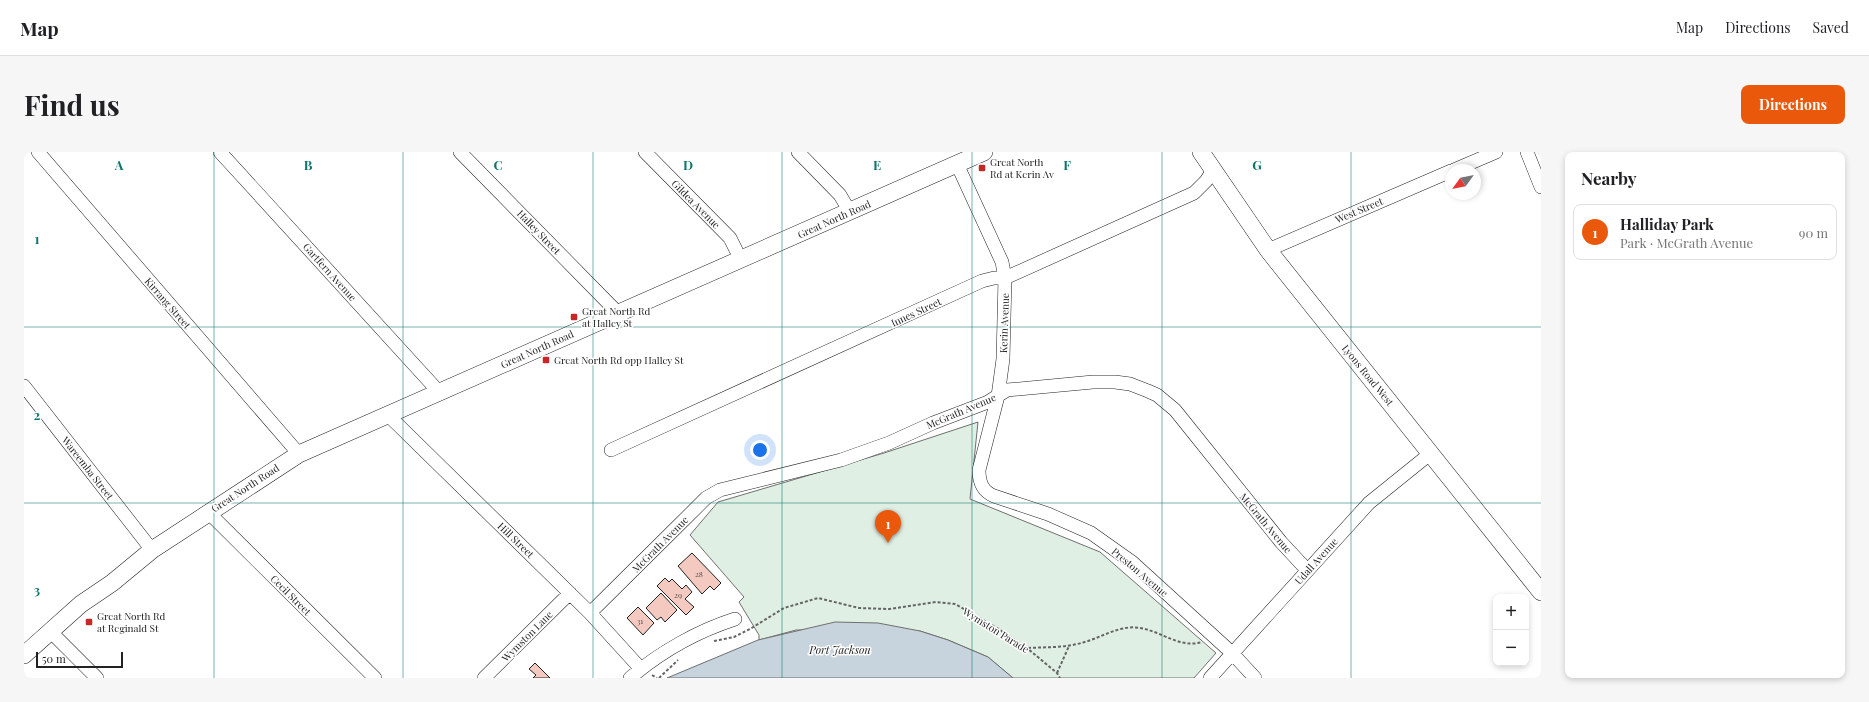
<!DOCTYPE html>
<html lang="en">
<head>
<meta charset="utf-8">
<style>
	:root { --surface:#fff; --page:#f6f6f6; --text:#202124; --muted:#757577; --line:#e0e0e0; --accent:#ea580c }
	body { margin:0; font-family:"Playfair Display",serif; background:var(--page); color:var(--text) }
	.controls { position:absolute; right:12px; bottom:12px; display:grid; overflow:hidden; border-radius:8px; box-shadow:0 2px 6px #0003 }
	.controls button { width:36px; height:36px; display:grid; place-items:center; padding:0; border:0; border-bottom:1px solid var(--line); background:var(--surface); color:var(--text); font:20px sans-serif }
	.compass { position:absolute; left:1421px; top:12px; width:36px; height:36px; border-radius:50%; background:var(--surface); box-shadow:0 2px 6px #0003; rotate:237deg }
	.scale { position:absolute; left:12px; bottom:10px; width:87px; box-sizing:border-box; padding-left:4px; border:2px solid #222; border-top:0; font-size:11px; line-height:14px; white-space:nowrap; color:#222; -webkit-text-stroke:3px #fff; paint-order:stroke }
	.you { position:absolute; left:736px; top:298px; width:14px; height:14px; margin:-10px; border:3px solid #fff; border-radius:50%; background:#1a73e8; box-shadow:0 0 0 6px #1a73e833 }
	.badge { display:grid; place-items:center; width:26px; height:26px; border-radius:50%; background:var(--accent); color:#fff; font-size:13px; font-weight:700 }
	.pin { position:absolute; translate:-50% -33px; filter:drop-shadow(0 1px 2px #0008) }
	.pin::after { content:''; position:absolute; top:21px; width:14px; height:12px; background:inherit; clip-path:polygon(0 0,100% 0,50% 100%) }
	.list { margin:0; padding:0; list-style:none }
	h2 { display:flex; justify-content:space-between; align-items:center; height:52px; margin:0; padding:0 16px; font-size:17px }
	h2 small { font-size:13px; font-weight:400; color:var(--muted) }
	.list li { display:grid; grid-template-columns:26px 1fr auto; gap:12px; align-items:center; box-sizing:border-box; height:56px; margin:0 8px 8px; padding:0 8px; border:1px solid var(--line); border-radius:8px }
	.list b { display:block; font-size:15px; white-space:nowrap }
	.list p { margin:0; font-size:13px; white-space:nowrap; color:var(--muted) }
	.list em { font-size:13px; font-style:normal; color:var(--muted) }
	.map { position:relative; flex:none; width:1517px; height:526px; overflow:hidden; border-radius:8px }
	header { display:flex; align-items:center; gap:24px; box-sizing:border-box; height:56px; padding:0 20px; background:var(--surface); border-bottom:1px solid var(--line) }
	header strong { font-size:19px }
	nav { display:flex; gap:22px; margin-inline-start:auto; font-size:14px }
	.intro { display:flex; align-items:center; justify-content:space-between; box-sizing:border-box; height:96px; padding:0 24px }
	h1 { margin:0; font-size:28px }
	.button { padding:10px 18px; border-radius:8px; background:var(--accent); color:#fff; font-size:14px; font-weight:700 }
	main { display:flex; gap:24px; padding:0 24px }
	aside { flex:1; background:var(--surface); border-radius:8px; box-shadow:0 2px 6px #0003 }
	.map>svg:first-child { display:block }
	.green { fill:#e0efe3; stroke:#6f6f6f }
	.water { fill:#c7d3dd; stroke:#6f6f6f }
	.building { fill:#f3c9c0; stroke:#222 }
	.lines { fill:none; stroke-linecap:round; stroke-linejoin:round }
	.minor-casing { stroke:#222; stroke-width:14 }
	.major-casing { stroke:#222; stroke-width:18 }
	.path { stroke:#646464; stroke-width:2; stroke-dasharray:3 2; stroke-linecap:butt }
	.minor { stroke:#fff; stroke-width:13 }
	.major { stroke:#fff; stroke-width:17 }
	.grid { fill:none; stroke:#0f766e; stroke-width:1; stroke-opacity:0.55 }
	.poi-dot { fill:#c62828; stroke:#fff; stroke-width:1.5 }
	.labels { text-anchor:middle; stroke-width:3; stroke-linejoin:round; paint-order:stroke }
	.number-label { font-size:8px; fill:#564c4a }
	.poi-label { font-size:10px; fill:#222; stroke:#fff; text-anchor:start }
	.street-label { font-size:10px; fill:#222; stroke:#fff }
	.water-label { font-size:11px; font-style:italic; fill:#222; stroke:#fff }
	.grid-label { font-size:13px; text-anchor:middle; font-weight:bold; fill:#0f766e; stroke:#fff; stroke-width:3; stroke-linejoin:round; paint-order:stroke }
</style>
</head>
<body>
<header>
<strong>Map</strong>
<nav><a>Map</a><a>Directions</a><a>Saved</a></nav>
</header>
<div class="intro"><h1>Find us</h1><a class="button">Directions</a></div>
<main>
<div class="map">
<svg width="1517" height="526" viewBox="0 0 1517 526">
	<rect width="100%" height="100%" fill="#fff"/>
	<path class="green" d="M954 270 946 347 1076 400 1192 501 1170 526H989L964 505 924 488 896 479 772 478 735 488V483L715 450 720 445 666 383 694 350 860 301Z"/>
	<path class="water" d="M811 470 854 471 896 479 924 488 964 505 989 526H643L734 488Z"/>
	<path class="building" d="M668 401 697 431 690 438 686 434 678 442 654 414Z
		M641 426 645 430 648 427 658 437 662 433 668 440 661 447 670 455 662 463 633 434Z
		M637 441 653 458 641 470 637 465 633 468 622 456Z
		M614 455 630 471 619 483 603 466Z
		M511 511 526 526H509L512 523 505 517Z"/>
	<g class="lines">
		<defs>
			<path id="minor" d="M14 0 275 302
				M196 0 415 240
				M436 0 594 161
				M621 0 706 86 717 108
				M774 0 816 43 826 60
				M1503 0 1517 35
				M933 12 978 110 981 126 979 207 974 244 955 318C955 330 958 339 970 344L1024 362 1067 381 1108 410 1208 501 1231 526
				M1430 18 1472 0
				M1244 98 1427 19
				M0 234 128 398
				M364 263 566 461 617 517
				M587 298 958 129 970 126H981L1170 41 1182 29 1190 17
				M184 360 351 526
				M566 461 667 361 682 346 696 338 817 308 865 291 909 271 964 250 983 238 1069 230H1091L1106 232 1124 239 1133 243 1151 258 1257 390 1283 418
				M26 479 73 526
				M460 526 546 441
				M606 526C636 500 674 479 711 467
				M1186 526 1345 351 1407 301"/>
			<path id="major" d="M1177 0 1244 98 1517 440
				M0 503 57 452 88 431 128 398 275 302 960 0"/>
		</defs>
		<use href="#minor" class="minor-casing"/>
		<use href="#major" class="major-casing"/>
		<path class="path" d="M690 489 710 485 726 477 760 456 794 446 835 456 865 457 912 450 931 452 973 476 1003 496 1033 521 1036 526
			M1004 496C1022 495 1040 496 1057 491 1075 487 1096 472 1116 476 1137 479 1156 497 1178 490
			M1033 521 1045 494
			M628 523 633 526
			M635 526 654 508"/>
		<use href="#minor" class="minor"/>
		<use href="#major" class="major"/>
	</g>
	<path class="grid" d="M190 0V526M379 0V526M569 0V526M758 0V526M948 0V526M1138 0V526M1327 0V526M0 175H1517M0 351H1517"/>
	<g class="poi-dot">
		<rect x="954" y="12" width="8" height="8" rx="2"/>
		<rect x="546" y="161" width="8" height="8" rx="2"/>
		<rect x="518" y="204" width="8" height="8" rx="2"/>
		<rect x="61" y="466" width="8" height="8" rx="2"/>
	</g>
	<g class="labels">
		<g class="number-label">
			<text x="675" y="425">28</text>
			<text x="654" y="446">29</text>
			<text x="616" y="472">31</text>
		</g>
		<g class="poi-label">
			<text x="966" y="14">Great North<tspan x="966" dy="12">Rd at Kerin Av</tspan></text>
			<text x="558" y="163">Great North Rd<tspan x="558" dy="12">at Halley St</tspan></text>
			<text x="530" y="212">Great North Rd opp Halley St</text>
			<text x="73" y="468">Great North Rd<tspan x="73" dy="12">at Reginald St</tspan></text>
		</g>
		<g class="street-label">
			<text transform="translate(672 52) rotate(45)" y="4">Gildea Avenue</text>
			<text transform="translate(1335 58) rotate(-23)" y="4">West Street</text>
			<text transform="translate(810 67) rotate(-24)" y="4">Great North Road</text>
			<text transform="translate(515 80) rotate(46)" y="4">Halley Street</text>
			<text transform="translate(306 120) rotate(48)" y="4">Gartfern Avenue</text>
			<text transform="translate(144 151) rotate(49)" y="4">Kirrang Street</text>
			<text transform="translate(892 160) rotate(-25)" y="4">Innes Street</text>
			<text transform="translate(980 171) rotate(-88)" y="4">Kerin Avenue</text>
			<text transform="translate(513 197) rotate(-24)" y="4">Great North Road</text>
			<text transform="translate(1344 223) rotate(51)" y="4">Lyons Road West</text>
			<text transform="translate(937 259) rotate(-23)" y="4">McGrath Avenue</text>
			<text transform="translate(64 316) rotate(52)" y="4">Wareemba Street</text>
			<text transform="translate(221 336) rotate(-33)" y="4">Great North Road</text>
			<text transform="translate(1242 371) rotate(50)" y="4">McGrath Avenue</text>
			<text transform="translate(492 388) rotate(44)" y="4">Hill Street</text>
			<text transform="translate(636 392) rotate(-45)" y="4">McGrath Avenue</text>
			<text transform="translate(1292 409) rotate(-48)" y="4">Udall Avenue</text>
			<text transform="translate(1116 420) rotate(40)" y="4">Preston Avenue</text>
			<text transform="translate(267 443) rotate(45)" y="4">Cecil Street</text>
			<text transform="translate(972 478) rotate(32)" y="4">Wymston Parade</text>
			<text transform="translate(503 484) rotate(-45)" y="4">Wymston Lane</text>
		</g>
		<g class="water-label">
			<text x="816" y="502">Port Jackson</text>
		</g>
	</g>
	<g class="grid-label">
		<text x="95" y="18">A</text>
		<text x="284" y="18">B</text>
		<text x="474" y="18">C</text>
		<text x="664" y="18">D</text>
		<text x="853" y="18">E</text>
		<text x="1043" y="18">F</text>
		<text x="1233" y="18">G</text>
		<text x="13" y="92">1</text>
		<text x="13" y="268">2</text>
		<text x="13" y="443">3</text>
	</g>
</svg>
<div class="controls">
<button>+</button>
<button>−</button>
</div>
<svg class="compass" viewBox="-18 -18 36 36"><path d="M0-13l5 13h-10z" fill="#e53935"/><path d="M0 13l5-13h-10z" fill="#757577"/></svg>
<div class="scale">50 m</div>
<div class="you"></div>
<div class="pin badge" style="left:864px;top:391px">1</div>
</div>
<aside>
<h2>Nearby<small></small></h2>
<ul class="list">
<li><span class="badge">1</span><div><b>Halliday Park</b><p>Park · McGrath Avenue</p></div><em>90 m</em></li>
</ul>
</aside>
</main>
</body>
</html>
